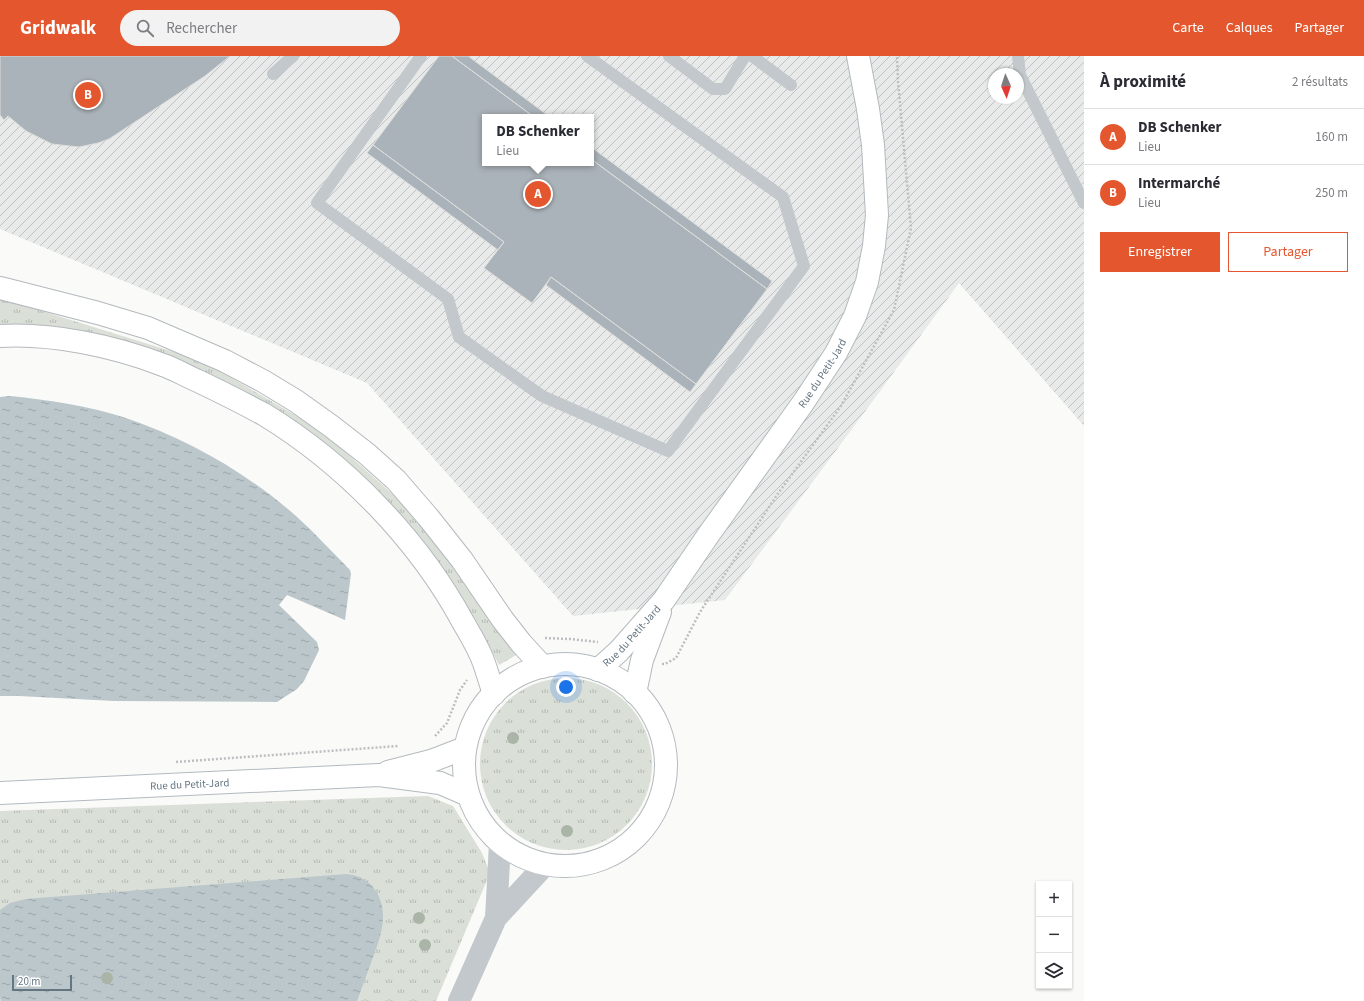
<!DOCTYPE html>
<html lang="fr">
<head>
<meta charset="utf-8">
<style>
	:root { --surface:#fff; --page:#f2f2f3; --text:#2b2b33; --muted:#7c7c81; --line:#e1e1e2; --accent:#e4572e }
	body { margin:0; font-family:"Source Sans 3",sans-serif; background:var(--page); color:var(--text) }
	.controls { position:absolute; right:12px; bottom:12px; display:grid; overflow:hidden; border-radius:0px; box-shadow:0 1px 3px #0004 }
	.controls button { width:36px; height:36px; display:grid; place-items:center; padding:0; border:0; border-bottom:1px solid var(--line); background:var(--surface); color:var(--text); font:20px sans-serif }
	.compass { position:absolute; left:988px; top:12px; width:36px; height:36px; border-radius:50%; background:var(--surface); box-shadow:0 1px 3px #0004; rotate:177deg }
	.scale { position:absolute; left:12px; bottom:10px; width:60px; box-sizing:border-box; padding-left:4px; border:2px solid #657683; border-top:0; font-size:11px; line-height:14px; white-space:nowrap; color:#657683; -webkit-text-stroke:3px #fff; paint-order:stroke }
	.you { position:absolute; left:566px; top:631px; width:14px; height:14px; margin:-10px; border:3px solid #fff; border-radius:50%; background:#1a73e8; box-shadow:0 0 0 6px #1a73e833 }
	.badge { display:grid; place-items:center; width:26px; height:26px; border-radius:50%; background:var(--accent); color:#fff; font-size:13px; font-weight:700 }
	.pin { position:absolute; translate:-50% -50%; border:2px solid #fff; box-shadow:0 1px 4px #0006 }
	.popup { position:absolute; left:482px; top:58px; width:112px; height:52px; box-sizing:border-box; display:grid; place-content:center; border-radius:0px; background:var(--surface); filter:drop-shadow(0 1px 3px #0005); font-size:13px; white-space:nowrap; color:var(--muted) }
	.popup b { font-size:15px; color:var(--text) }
	.popup::after { content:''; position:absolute; left:50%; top:100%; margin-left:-8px; border:8px solid transparent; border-top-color:var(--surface) }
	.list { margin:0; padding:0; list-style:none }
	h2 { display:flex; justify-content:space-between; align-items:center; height:52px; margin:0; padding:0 16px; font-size:17px }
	h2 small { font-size:13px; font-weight:400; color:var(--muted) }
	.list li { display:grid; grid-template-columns:26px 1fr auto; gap:12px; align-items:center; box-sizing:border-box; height:56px; padding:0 16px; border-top:1px solid var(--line) }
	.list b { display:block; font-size:15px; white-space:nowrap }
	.list p { margin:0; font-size:13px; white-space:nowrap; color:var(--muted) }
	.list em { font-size:13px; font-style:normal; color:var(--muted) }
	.actions { display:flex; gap:8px; padding:12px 16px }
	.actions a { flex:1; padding:9px 0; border:1px solid var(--accent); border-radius:0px; text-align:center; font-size:14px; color:var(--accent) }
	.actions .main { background:var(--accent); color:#fff }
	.icon { flex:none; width:22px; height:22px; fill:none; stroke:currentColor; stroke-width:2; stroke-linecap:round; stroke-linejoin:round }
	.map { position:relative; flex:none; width:1084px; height:945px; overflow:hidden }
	header { display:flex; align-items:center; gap:24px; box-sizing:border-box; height:56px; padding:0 20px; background:var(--accent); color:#fff }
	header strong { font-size:19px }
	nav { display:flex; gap:22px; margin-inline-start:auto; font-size:14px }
	.search { width:280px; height:36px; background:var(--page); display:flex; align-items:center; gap:10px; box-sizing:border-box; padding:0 14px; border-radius:22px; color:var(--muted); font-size:15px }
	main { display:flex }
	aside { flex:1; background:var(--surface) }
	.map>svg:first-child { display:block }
	.industrial { fill:url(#industrial-furrows); fill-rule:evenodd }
	.grass { fill:url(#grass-tufts) }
	.water { fill:url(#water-ripples) }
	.building { fill:#aab3b9; stroke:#dcdcda }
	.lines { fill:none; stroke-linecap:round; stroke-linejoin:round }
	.secondary-casing { stroke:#b3babf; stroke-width:24 }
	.trunk-casing { stroke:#b4b9bd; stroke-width:24 }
	.motorway-casing { stroke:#b4b9bd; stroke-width:24 }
	.path { stroke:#bbbfc2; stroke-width:2.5; stroke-dasharray:2 2; stroke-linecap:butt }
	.service { stroke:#c3c8cc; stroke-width:12 }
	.tertiary { stroke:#c3c8cc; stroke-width:22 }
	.secondary { stroke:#fff; stroke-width:22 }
	.trunk { stroke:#fff; stroke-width:22 }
	.motorway { stroke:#fff; stroke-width:22 }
	.tree { fill:#aab4a7 }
	.labels { text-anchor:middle; stroke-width:4; stroke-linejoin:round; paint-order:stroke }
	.street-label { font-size:11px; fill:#657683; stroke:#fff }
</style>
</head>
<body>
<header>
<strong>Gridwalk</strong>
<div class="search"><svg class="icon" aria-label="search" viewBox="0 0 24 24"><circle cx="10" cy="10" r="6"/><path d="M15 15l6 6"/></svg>Rechercher</div>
<nav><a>Carte</a><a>Calques</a><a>Partager</a></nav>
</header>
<main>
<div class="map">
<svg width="1084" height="945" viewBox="0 0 1084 945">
	<defs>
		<pattern id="industrial-furrows" width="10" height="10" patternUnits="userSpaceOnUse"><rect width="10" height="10" fill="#e8e9e9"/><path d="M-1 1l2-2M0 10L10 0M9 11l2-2" fill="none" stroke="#c0c1c2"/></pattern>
		<pattern id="grass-tufts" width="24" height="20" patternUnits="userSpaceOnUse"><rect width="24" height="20" fill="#dadfd7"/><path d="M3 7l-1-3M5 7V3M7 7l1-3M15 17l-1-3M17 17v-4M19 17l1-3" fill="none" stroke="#b4b9b4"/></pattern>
		<pattern id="water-ripples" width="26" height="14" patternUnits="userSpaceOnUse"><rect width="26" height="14" fill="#bbc7cb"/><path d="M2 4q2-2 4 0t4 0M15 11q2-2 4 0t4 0" fill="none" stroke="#9ca6aa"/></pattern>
	</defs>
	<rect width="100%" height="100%" fill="#fafaf8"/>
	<path class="industrial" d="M0 0H1084V370L959 227 875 342 725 544 573 560 367 327 0 173ZM994 18H1018V42H994ZM485 61H591V107H485Z"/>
	<path class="grass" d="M0 242 203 305 322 375 407 451 486 554 504 584 518 598 499 609 474 561 399 461 250 342 0 271Z
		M480 708a86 86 0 1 1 172 0a86 86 0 1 1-172 0Z
		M428 740 453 750 482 797 490 817 436 945H0V755Z"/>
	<path class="water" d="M10 340C49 344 89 350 126 362 188 383 247 417 296 460 315 477 332 496 350 514L351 518 345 564 287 539 279 549 317 586 319 594 304 625 297 633 277 646 114 645 19 640H0V341Z
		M346 818C357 819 365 822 373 831 391 854 381 880 372 904 367 918 362 931 357 945H1L0 941V854L10 847 26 843Z"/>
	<path class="building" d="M0 0H230L205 20 109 83 98 87 79 91 52 88 26 75 8 60 4 64 0 59Z
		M439 0H452L534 61H485V107H591V103L767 233 696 328 551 221 532 247 484 212 504 186 373 89Z
		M452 0H468L550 61H534Z
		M373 89 504 186 498 194 367 97Z
		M591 91 772 225 767 233 591 103Z
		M551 221 696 328 690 336 546 229Z"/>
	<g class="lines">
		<defs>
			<g id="secondary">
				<circle cx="565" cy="709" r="101"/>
				<path id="s1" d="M598 614 619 595 664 544 709 478 803 347 836 297 855 260 867 226 874 190 877 159 873 89 868 53 858 0"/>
				<path d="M635 637 642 604 660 556"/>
				<path d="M388 716 431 705 465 692"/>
				<path id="s2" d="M0 737 379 719 440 727 468 739"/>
			</g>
			<path id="trunk" d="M0 232 98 257 148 272 225 305 263 325 296 345 331 370 367 398 396 424 428 461 462 504 503 564 521 587 543 611"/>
			<path id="motorway" d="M0 280C52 277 114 290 163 309 175 313 186 320 198 325 221 336 243 347 265 359 345 408 418 483 463 566 471 580 480 594 485 610 488 619 491 629 494 638"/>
		</defs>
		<use href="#secondary" class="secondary-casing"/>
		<use href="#trunk" class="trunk-casing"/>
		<use href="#motorway" class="motorway-casing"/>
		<path class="path" d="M545 582 570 583 598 586
			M662 608H665L676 602 700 556 777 439 841 350 894 254 911 172 898 25 897 0
			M435 680 447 667 460 634 467 624
			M176 706 398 690"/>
		<path class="service" d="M421 0 317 147 448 243 459 281 542 340 668 395 804 210 783 141 587 0
			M669 0 713 33H725L745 0
			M752 0 791 29
			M1018 0 1020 19 1084 147
			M273 18 293 0"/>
		<path class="tertiary" d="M496 862 500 787
			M459 945 496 862 546 808"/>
		<use href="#secondary" class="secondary"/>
		<use href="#trunk" class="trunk"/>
		<use href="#motorway" class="motorway"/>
	</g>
	<g class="tree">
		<circle cx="513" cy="682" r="6"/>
		<circle cx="567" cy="775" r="6"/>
		<circle cx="419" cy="862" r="6"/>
		<circle cx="425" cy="889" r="6"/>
		<circle cx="107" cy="922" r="6"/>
	</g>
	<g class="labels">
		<g class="street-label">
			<text dy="4" stroke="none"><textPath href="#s1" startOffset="373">Rue du Petit-Jard</textPath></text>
			<text dy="4" stroke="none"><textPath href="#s1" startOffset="48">Rue du Petit-Jard</textPath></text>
			<text dy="4" stroke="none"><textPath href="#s2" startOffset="190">Rue du Petit-Jard</textPath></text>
		</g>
	</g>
</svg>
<div class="controls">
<button>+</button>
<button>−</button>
<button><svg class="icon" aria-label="layers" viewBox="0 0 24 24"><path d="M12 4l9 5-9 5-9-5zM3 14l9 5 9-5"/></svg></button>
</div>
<svg class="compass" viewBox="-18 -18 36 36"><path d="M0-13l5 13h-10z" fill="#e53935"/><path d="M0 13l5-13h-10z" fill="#7c7c81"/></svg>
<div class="scale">20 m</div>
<div class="you"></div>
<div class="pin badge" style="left:538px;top:138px">A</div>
<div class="popup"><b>DB Schenker</b>Lieu</div>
<div class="pin badge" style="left:88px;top:39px">B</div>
</div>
<aside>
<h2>À proximité<small>2 résultats</small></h2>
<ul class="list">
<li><span class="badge">A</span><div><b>DB Schenker</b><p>Lieu</p></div><em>160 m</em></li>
<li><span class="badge">B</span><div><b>Intermarché</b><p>Lieu</p></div><em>250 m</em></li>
</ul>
<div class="actions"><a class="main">Enregistrer</a><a>Partager</a></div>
</aside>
</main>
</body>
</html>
